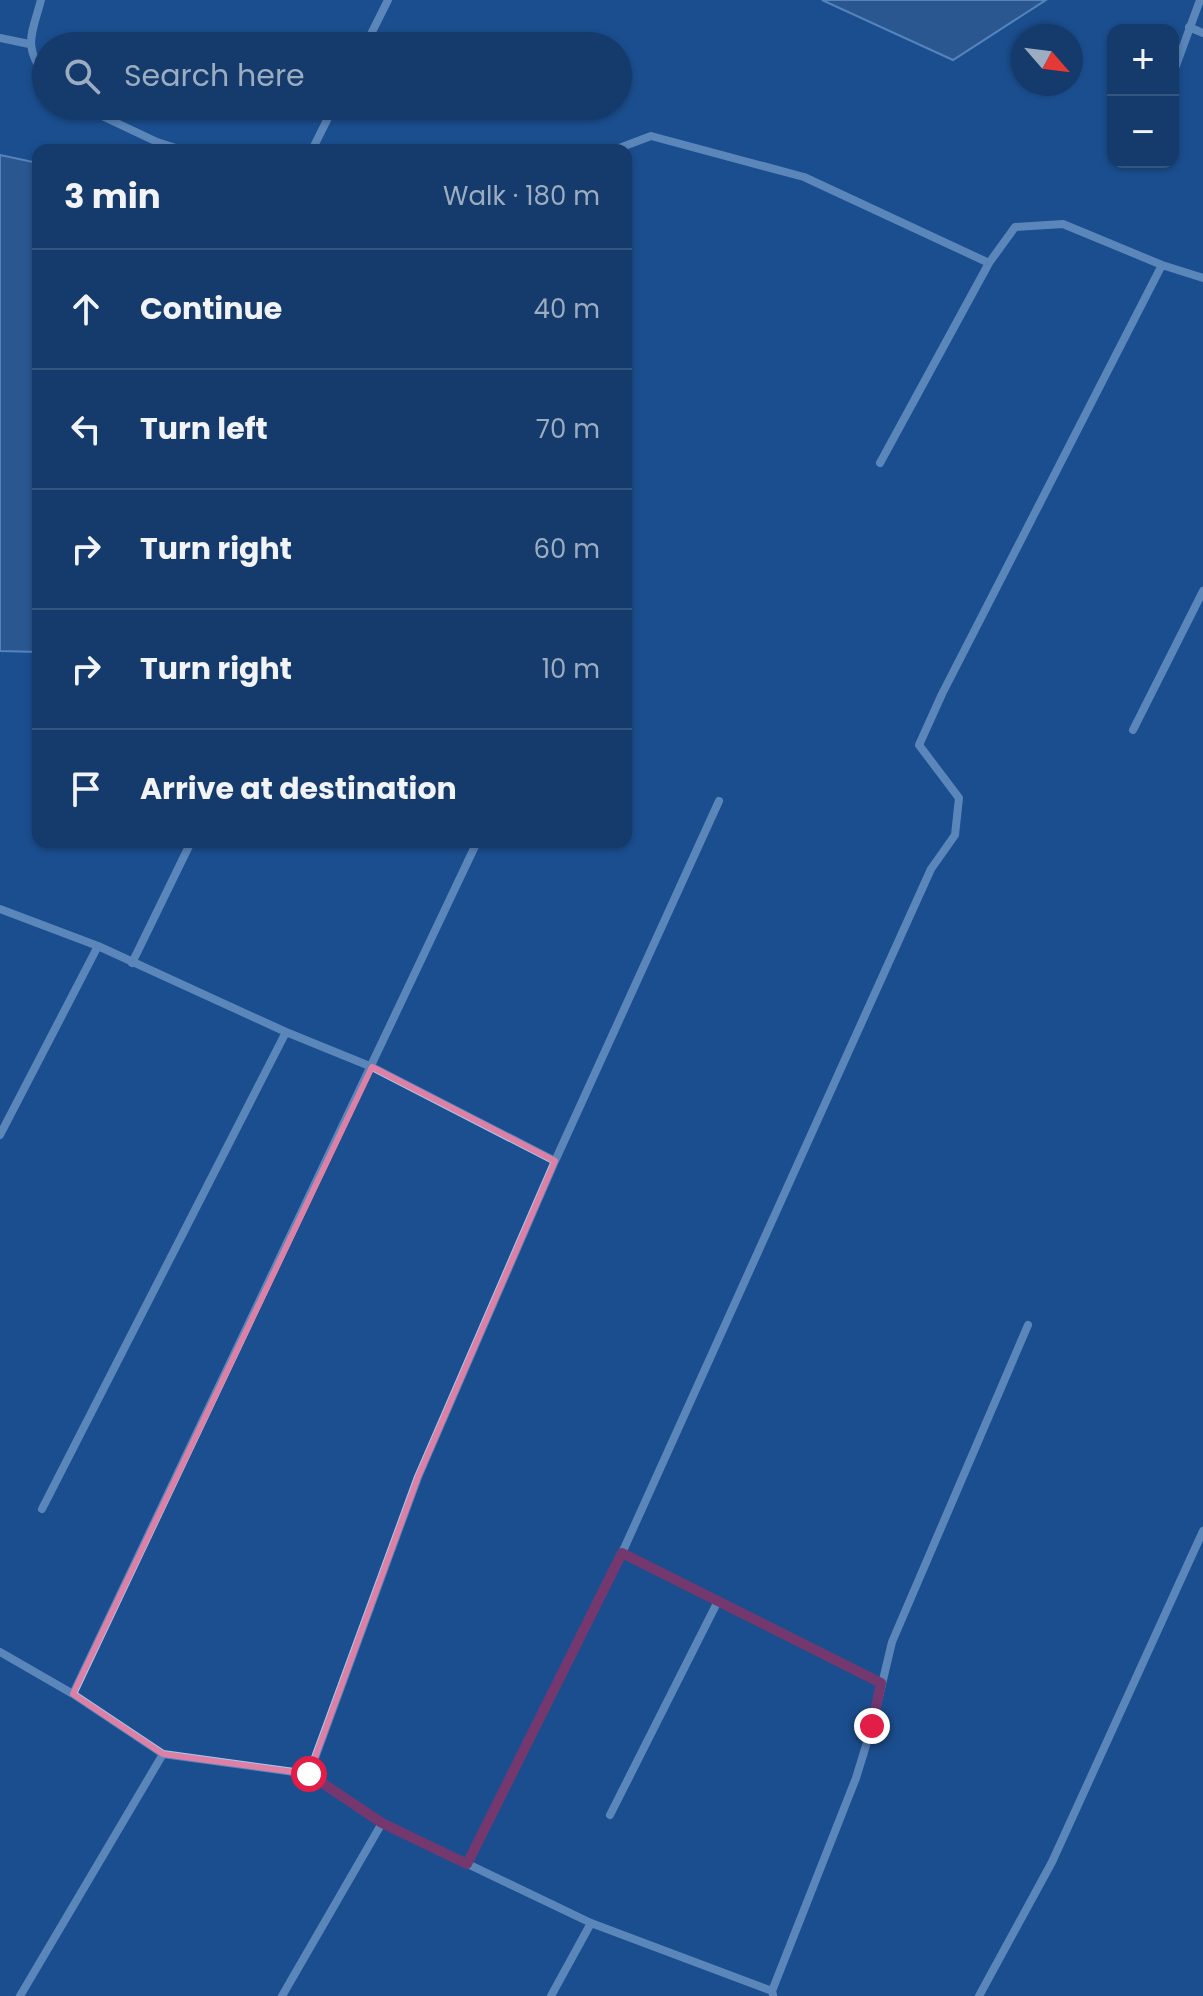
<!DOCTYPE html>
<html lang="en">
<head>
<meta charset="utf-8">
<style>
	:root { --surface:#143b6b; --page:#1d4271; --text:#f1f3f6; --muted:#9dadc1; --line:#33557e }
	body { margin:0; font-family:Poppins,sans-serif; background:var(--page); color:var(--text) }
	.controls { position:absolute; right:24px; top:24px; display:grid; overflow:hidden; border-radius:16px; box-shadow:0 2px 6px #0004 }
	.controls button { width:72px; height:72px; display:grid; place-items:center; padding:0; border:0; border-bottom:2px solid var(--line); background:var(--surface); color:var(--text); font:40px sans-serif }
	.compass { position:absolute; left:1011px; top:24px; width:72px; height:72px; border-radius:50%; background:var(--surface); box-shadow:0 2px 6px #0004; rotate:118deg }
	.stop { position:absolute; width:24px; height:24px; margin:-18px; border:6px solid #e11d48; border-radius:50%; background:#fff }
	.stop.end { background:#e11d48; border-color:#fff; box-shadow:0 2px 8px #0008 }
	.list { margin:0; padding:0; list-style:none }
	h2 { display:flex; justify-content:space-between; align-items:center; height:104px; margin:0; padding:0 32px; font-size:34px }
	h2 small { font-size:26px; font-weight:400; color:var(--muted) }
	.list li { display:grid; grid-template-columns:52px 1fr auto; gap:24px; align-items:center; box-sizing:border-box; height:120px; padding:0 32px; border-top:2px solid var(--line) }
	.list b { display:block; font-size:30px; white-space:nowrap }
	.list em { font-size:26px; font-style:normal; color:var(--muted) }
	.icon { flex:none; width:44px; height:44px; fill:none; stroke:currentColor; stroke-width:2; stroke-linecap:round; stroke-linejoin:round }
	.map { position:relative; flex:none; width:1203px; height:1996px; overflow:hidden }
	.search { position:absolute; background:var(--surface); box-shadow:0 2px 6px #0004; left:32px; top:32px; width:600px; height:88px; display:flex; align-items:center; gap:20px; box-sizing:border-box; padding:0 28px; border-radius:44px; color:var(--muted); font-size:30px }
	.panel { position:absolute; background:var(--surface); box-shadow:0 2px 6px #0004; left:32px; top:144px; width:600px; height:704px; border-radius:16px }
	.map>svg:first-child { display:block }
	.water { fill:#3c6290; stroke:#9cc4f0; stroke-width:2 }
	.lines { fill:none; stroke-linecap:round; stroke-linejoin:round }
	.street { stroke:#a9c9ee; stroke-width:8 }
	.route { stroke:#e11d48; stroke-width:10 }
	.marked { fill:none; stroke:#dd80a5; stroke-width:6; stroke-linejoin:round }
</style>
</head>
<body>
<div class="map">
<svg width="1203" height="1996" viewBox="0 0 1203 1996">
	<rect width="100%" height="100%" fill="#1b4f8f"/>
	<path class="water" d="M822 0H1046L953 60Z
		M0 155 38 163V652L0 651Z"/>
	<g class="lines">
		<path class="street" d="M41 0C32 34 22 46 46 77
			M1189 27 1203 33
			M0 38 29 44
			M365 46 388 0
			M1173 74 1200 0
			M81 106 157 142 182 150
			M312 150 334 106
			M614 150 651 136 804 177 989 263 1015 227 1063 224 1162 265 1203 278
			M880 463 989 263
			M1133 730 1203 591
			M0 909 98 946 286 1032 372 1067 555 1161 418 1477 309 1774 382 1823 591 1923 772 1991
			M132 963 191 842
			M0 1135 98 946
			M555 1161 719 801
			M42 1509 286 1032
			M718 1601 881 1683
			M0 1652 73 1694 163 1754 309 1774
			M73 1694 477 842
			M610 1815 718 1601 622 1553 931 869 955 835 959 798 919 745 942 694 1162 265
			M467 1864 622 1553
			M773 1995 772 1991 856 1778 872 1726 892 1642 1028 1325
			M20 1996 163 1754
			M282 1996 382 1823
			M551 1996 591 1923
			M979 1996 1052 1862 1203 1531"/>
	</g>
	<g class="lines">
		<path class="route" d="M309 1774 382 1823 467 1864 622 1553 881 1683 872 1726"/>
	</g>
	<path d="M0 0H1203V1996H0ZM372 1067 555 1161 418 1477 309 1774 163 1754 73 1694Z" fill="#1b4f8f" fill-opacity=".55" fill-rule="evenodd"/>
	<path class="marked" d="M372 1067 555 1161 418 1477 309 1774 163 1754 73 1694Z"/>
</svg>
<div class="controls">
<button>+</button>
<button>−</button>
</div>
<svg class="compass" viewBox="-18 -18 36 36"><path d="M0-13l5 13h-10z" fill="#e53935"/><path d="M0 13l5-13h-10z" fill="#9dadc1"/></svg>
<div class="stop" style="left:309px;top:1774px"></div>
<div class="stop end" style="left:872px;top:1726px"></div>
<div class="search"><svg class="icon" aria-label="search" viewBox="0 0 24 24"><circle cx="10" cy="10" r="6"/><path d="M15 15l6 6"/></svg>Search here</div>
<section class="panel">
<h2>3 min<small>Walk · 180 m</small></h2>
<ul class="list">
<li><svg class="icon" aria-label="ahead" viewBox="0 0 24 24"><path d="M12 20V5M6 11l6-6 6 6"/></svg><div><b>Continue</b></div><em>40 m</em></li>
<li><svg class="icon" aria-label="left" viewBox="0 0 24 24"><path d="M17 20v-9H6M10 6l-5 5 5 5"/></svg><div><b>Turn left</b></div><em>70 m</em></li>
<li><svg class="icon" aria-label="right" viewBox="0 0 24 24"><path d="M7 20v-9h11M14 6l5 5-5 5"/></svg><div><b>Turn right</b></div><em>60 m</em></li>
<li><svg class="icon" aria-label="right" viewBox="0 0 24 24"><path d="M7 20v-9h11M14 6l5 5-5 5"/></svg><div><b>Turn right</b></div><em>10 m</em></li>
<li><svg class="icon" aria-label="arrive" viewBox="0 0 24 24"><path d="M6 21V4h12l-3 4 3 4H6"/></svg><div><b>Arrive at destination</b></div></li>
</ul>
</section>
</div>
</body>
</html>
